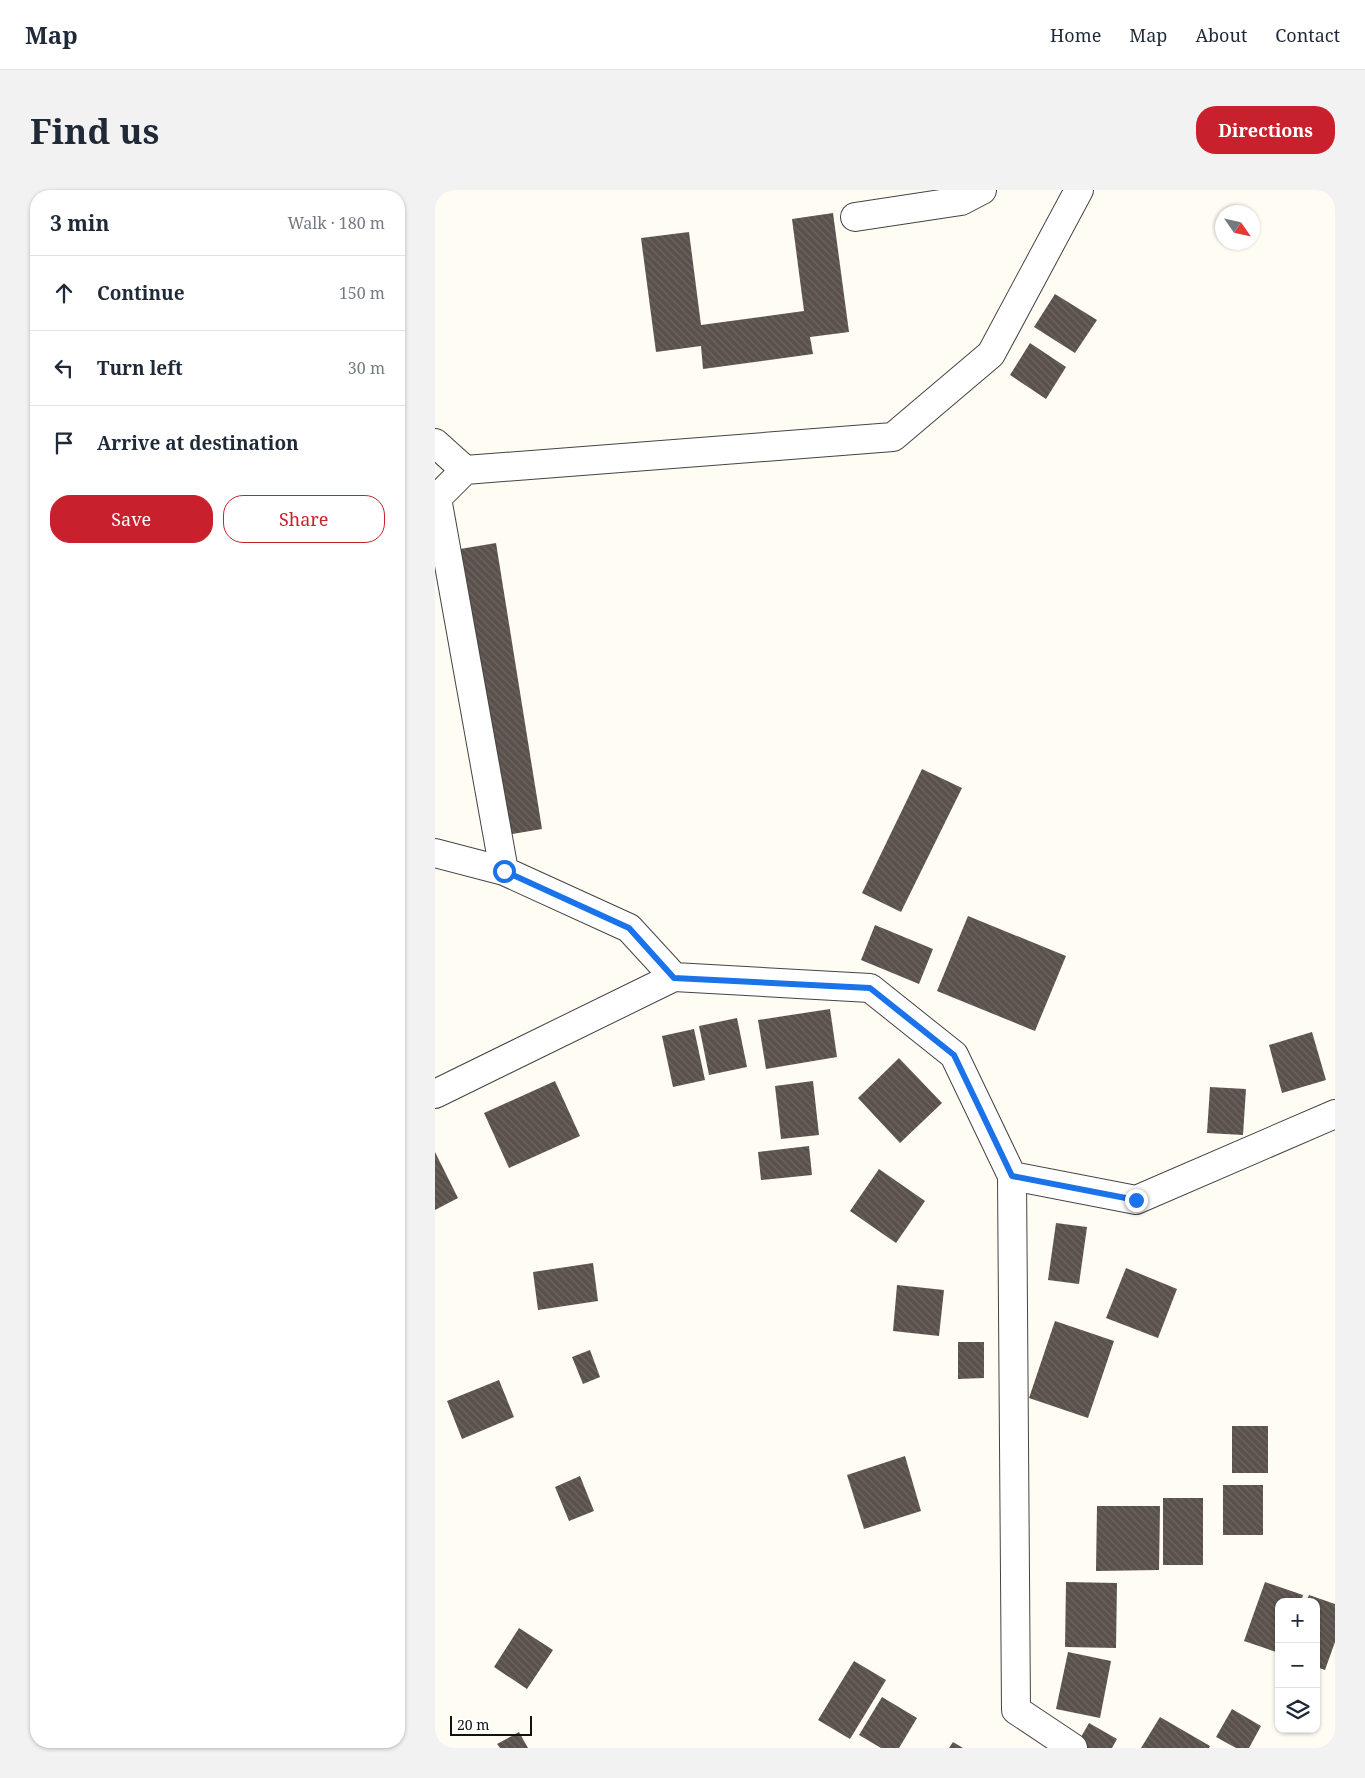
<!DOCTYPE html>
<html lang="en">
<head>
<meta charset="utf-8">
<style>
	:root { --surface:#fff; --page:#f2f2f3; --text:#1f2937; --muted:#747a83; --line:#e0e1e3; --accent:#c9202e }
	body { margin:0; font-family:"Noto Serif",serif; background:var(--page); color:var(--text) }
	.controls { position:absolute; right:15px; bottom:15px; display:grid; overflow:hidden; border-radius:10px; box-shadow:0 1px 4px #0004 }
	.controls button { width:45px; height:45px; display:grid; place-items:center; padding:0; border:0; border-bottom:1px solid var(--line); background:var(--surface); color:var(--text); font:25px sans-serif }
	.compass { position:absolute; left:780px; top:15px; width:45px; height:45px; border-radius:50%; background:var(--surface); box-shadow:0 1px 4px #0004; rotate:124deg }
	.scale { position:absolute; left:15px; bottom:12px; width:82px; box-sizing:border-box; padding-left:5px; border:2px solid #111; border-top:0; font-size:14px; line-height:18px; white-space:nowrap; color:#111; -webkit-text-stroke:4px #fff; paint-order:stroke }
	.stop { position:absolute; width:15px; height:15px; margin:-11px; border:4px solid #1a73e8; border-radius:50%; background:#fff }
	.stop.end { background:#1a73e8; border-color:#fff; box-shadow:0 1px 5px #0008 }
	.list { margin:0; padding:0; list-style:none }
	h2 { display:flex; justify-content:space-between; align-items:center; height:65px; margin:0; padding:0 20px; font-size:21px }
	h2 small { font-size:16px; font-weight:400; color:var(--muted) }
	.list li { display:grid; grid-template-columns:32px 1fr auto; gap:15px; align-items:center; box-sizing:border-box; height:75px; padding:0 20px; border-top:1px solid var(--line) }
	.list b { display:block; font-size:19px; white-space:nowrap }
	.list em { font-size:16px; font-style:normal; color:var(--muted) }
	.actions { display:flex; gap:10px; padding:15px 20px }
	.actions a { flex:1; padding:11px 0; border:1px solid var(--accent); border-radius:20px; text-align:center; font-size:18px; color:var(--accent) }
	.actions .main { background:var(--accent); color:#fff }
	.icon { flex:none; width:28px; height:28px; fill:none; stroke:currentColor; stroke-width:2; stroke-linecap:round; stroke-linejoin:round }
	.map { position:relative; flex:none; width:900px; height:1558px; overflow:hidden; border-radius:20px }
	header { display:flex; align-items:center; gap:30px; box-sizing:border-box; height:70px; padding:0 25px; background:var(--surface); border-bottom:1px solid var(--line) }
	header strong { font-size:24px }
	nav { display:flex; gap:28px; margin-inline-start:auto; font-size:18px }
	.intro { display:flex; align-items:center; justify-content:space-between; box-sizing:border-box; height:120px; padding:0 30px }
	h1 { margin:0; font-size:35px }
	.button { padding:12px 22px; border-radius:20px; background:var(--accent); color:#fff; font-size:18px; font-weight:700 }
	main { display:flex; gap:30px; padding:0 30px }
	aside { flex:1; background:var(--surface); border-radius:20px; box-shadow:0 1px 4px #0004 }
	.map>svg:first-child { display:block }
	.building { fill:url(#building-back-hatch) }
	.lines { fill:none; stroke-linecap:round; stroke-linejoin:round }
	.minor-casing { stroke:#444; stroke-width:30 }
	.minor { stroke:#fff; stroke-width:28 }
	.route { stroke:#1a73e8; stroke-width:6 }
</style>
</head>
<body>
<header>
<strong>Map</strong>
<nav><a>Home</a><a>Map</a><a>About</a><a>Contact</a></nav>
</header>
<div class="intro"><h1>Find us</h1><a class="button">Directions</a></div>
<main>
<aside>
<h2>3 min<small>Walk · 180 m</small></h2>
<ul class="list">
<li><svg class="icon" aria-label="ahead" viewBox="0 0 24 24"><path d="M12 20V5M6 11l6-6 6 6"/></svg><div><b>Continue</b></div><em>150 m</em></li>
<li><svg class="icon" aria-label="left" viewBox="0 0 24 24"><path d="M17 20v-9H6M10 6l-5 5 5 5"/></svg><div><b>Turn left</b></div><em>30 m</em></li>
<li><svg class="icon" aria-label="arrive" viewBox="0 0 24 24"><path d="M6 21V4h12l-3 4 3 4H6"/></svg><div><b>Arrive at destination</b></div></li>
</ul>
<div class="actions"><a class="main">Save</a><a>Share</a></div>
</aside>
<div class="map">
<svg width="900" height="1558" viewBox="0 0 900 1558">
	<defs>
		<pattern id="building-back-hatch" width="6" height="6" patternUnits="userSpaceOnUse" patternTransform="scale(1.25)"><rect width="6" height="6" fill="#5a514c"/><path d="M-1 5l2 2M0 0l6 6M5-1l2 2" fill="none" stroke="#6d6662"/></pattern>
	</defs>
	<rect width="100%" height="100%" fill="#fffcf4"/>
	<path class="building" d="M398 23 414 142 375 147 378 164 268 179 266 156 221 162 206 48 254 42 266 135 369 121 357 29Z
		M620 104 662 130 640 163 599 137Z
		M595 153 631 177 611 209 575 185Z
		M61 353 107 639 72 645 25 359Z
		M487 579 527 598 466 722 427 703Z
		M533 726 631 766 600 841 502 801Z
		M440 735 498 759 484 794 426 770Z
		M395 819 402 867 331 879 323 830Z
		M302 828 312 877 274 885 264 836Z
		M259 839 270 890 238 897 227 846Z
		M877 842 891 890 847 903 834 855Z
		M464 868 507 913 465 953 423 908Z
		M120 891 145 946 74 978 49 923Z
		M378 891 384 945 346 949 340 896Z
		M775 897 811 899 808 945 772 943Z
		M374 956 377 985 326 990 323 962Z
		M0 962 23 1008 0 1020Z
		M444 979 490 1011 461 1053 415 1021Z
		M621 1033 652 1037 644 1094 613 1090Z
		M158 1073 163 1111 103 1120 98 1082Z
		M691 1078 742 1099 723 1148 671 1128Z
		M462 1095 509 1100 504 1146 458 1141Z
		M620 1131 679 1151 653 1228 594 1208Z
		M523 1152H549V1188L523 1189Z
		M155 1160 165 1187 148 1194 137 1167Z
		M64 1190 79 1227 27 1249 12 1211Z
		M797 1236H833V1283H797Z
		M470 1266 486 1321 429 1339 412 1285Z
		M145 1286 159 1321 134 1331 120 1297Z
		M788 1295H828V1345H788Z
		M728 1308H768V1375H728Z
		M662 1316H725L724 1380 661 1381Z
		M631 1392 682 1393 681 1458 630 1457Z
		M830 1392 868 1405 866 1412H844V1463L809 1451Z
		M874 1405 900 1414V1452L890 1480 881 1477V1412H871Z
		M84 1438 118 1460 92 1499 59 1477Z
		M633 1462 676 1471 665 1528 621 1519Z
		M419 1471 451 1490 415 1549 383 1530Z
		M447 1507 482 1528 464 1558H446L424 1545Z
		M797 1519 826 1536 814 1558H801L781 1547Z
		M725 1527 775 1556 774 1558H706Z
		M654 1533 682 1549 677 1558H650L642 1554Z
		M84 1542 93 1558H65L62 1554Z
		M518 1552 528 1558H514Z"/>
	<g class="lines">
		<defs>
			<path id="minor" d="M420 27 526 11 547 0
				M0 253 30 280 458 247 556 164 644 0
				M30 280 2 308 69 681
				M0 663 69 681 194 738 239 787
				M0 904 239 787 435 798 519 865 577 986 701 1010 900 924
				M577 986 581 1520 638 1558"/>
		</defs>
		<use href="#minor" class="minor-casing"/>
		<use href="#minor" class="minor"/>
	</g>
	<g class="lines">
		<path class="route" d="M69 681 194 738 239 788 435 798 519 865 577 986 701 1010"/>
	</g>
</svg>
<div class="controls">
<button>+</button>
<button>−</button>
<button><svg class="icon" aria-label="layers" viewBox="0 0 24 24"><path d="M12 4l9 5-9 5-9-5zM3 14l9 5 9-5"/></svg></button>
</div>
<svg class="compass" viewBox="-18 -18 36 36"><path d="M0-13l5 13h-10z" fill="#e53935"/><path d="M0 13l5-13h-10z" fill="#747a83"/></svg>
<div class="scale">20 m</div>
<div class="stop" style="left:69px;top:681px"></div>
<div class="stop end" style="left:701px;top:1010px"></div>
</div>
</main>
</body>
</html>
